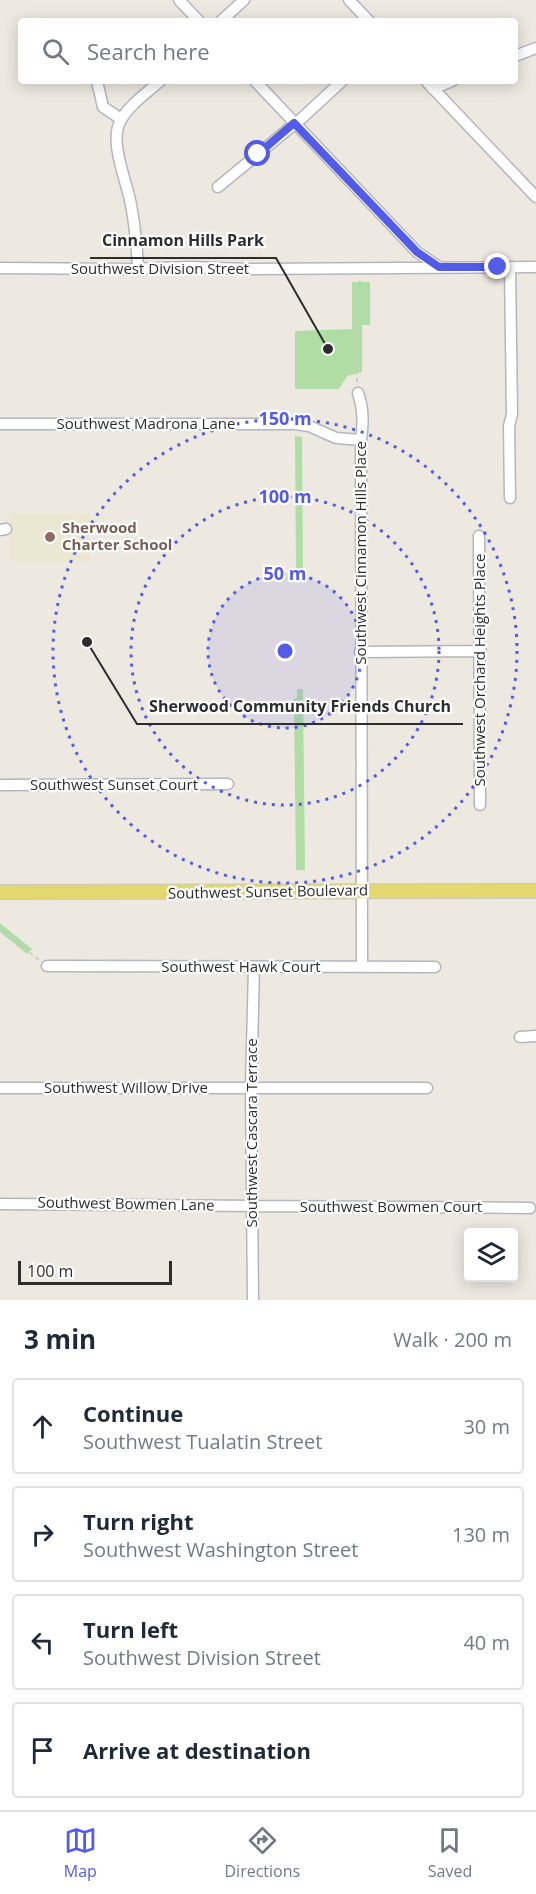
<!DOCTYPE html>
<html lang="en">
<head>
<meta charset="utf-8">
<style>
	:root { --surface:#fff; --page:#f6f6f7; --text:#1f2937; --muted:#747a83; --line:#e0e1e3; --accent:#535ce8 }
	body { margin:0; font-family:"Open Sans",sans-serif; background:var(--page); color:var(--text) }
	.controls { position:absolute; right:18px; bottom:18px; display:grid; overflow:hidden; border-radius:6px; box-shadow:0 3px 15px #0003 }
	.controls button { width:54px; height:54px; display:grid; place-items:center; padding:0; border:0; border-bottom:2px solid var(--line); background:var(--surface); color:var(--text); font:30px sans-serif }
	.scale { position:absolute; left:18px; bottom:15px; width:154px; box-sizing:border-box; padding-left:6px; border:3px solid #2d2d2d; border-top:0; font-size:16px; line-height:21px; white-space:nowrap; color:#2d2d2d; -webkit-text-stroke:4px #fff; paint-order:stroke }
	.stop { position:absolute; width:18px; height:18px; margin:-14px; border:4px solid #535ce8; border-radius:50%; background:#fff }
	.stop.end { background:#535ce8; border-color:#fff; box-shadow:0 2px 6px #0008 }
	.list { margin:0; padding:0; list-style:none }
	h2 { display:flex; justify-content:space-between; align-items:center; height:78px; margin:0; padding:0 24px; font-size:26px }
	h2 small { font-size:20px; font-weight:400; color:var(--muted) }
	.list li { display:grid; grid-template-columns:39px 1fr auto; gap:18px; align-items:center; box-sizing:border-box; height:96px; margin:0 12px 12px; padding:0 12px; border:2px solid var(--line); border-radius:6px }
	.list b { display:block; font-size:22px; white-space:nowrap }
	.list p { margin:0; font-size:20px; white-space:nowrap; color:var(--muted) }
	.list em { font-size:20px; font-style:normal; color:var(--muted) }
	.icon { flex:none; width:33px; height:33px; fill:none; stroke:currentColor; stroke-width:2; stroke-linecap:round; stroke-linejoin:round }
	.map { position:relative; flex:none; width:536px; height:1300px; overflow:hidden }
	.search { position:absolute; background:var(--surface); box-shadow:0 3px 15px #0003; left:18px; right:18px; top:18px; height:66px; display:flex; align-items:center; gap:15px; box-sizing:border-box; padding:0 21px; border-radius:6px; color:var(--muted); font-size:22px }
	.sheet { height:510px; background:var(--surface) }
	nav { display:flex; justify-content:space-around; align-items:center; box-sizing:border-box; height:84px; border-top:2px solid var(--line); background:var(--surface); font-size:16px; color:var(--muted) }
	nav a { display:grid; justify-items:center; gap:3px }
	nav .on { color:var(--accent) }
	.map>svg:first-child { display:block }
	.education { fill:#ece7d3 }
	.green { fill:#b0dda4 }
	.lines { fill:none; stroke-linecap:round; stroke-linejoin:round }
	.minor-casing { stroke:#b4b5bf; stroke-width:13 }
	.major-casing { stroke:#c8c8c8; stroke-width:16 }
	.path { stroke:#c8c8c8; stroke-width:1.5; stroke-dasharray:4.5 3; stroke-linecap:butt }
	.minor { stroke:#fff; stroke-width:10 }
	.major { stroke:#e3d770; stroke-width:14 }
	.route { stroke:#535ce8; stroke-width:8 }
	.ring { fill:none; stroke:#535ce8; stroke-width:3; stroke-dasharray:3 6 }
	.education-dot { fill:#8d6e63; stroke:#fff; stroke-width:2 }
	.labels { text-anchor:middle; stroke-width:4.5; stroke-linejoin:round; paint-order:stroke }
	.street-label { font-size:15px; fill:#2d2d2d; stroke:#fff }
	.education-label { font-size:15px; font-weight:bold; fill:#785e54; stroke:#fff; text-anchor:start }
	.centre { fill:#535ce8; stroke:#fff; stroke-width:3 }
	.ring-label { font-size:18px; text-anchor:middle; font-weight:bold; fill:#535ce8; stroke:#fff; stroke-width:4.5; stroke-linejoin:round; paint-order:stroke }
	.leader { fill:none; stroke:#2d2d2d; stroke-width:2 }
	.callout-dot { fill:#2d2d2d; stroke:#fff; stroke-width:2 }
	.callout-label { font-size:16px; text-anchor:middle; font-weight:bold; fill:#2d2d2d; stroke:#fff; stroke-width:4.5; stroke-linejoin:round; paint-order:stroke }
</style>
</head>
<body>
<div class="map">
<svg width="536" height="1300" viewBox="0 0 536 1300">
	<rect width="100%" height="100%" fill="#ede9e1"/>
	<path class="education" d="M10 513H90V562H10Z"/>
	<path class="green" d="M352 282H370V325H362V372L347 376 339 389H295V331L352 329Z
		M295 436 302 437 303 571H296Z
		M297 689H303L305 870H296L294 699 297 698Z
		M0 923 32 949 27 954 0 932Z"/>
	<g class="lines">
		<defs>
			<path id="minor" d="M179 0 199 21
				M349 0 369 21
				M221 21 244 0
				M515 56 536 48
				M97 81 103 107 121 119
				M255 81 417 252 439 267
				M426 81 536 197
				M433 89 452 81
				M218 187 302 118 342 81
				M510 267 512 414 509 426 510 498
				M0 268 126 269 191 267 246 269 536 267
				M138 269C137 247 135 226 131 205 127 181 108 141 121 120 129 105 147 93 160 81
				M358 393C364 410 363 423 361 440L362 966
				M0 424H295L309 426 336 438 361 440
				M0 530 6 529
				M479 536 480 805
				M360 652 481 651
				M0 785 228 784
				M47 966 435 967
				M520 1037 536 1036
				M0 1088H427
				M0 1204 530 1208
				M253 1300 251 1087 254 967"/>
			<path id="major" d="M0 892 536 891"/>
		</defs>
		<use href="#minor" class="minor-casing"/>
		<use href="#major" class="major-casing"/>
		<path class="path" d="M357 382 356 326 360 279
			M0 929 39 960"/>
		<use href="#minor" class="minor"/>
		<use href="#major" class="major"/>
	</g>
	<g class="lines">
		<path class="route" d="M258 154 294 123 417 252 439 267H498"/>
	</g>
	<circle cx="285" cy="651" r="77" fill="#535ce8" fill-opacity=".12"/>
	<g class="ring">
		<circle cx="285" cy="651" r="77"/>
		<circle cx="285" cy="651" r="154"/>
		<circle cx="285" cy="651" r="232"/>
	</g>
	<circle class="education-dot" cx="50" cy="537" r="6"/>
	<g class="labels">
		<g class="street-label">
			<text x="160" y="274">Southwest Division Street</text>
			<text x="146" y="429">Southwest Madrona Lane</text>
			<text transform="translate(361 553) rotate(-90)" y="5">Southwest Cinnamon Hills Place</text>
			<text transform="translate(480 670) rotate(-90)" y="5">Southwest Orchard Heights Place</text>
			<text x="114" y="790">Southwest Sunset Court</text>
			<text transform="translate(268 892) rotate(-1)" y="5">Southwest Sunset Boulevard</text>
			<text x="241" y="972">Southwest Hawk Court</text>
			<text x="126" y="1093">Southwest Willow Drive</text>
			<text transform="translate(252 1133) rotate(-90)" y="5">Southwest Cascara Terrace</text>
			<text transform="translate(126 1204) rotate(1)" y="5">Southwest Bowmen Lane</text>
			<text x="391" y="1212">Southwest Bowmen Court</text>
		</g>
		<g class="education-label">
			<text x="62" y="533">Sherwood<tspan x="62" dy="17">Charter School</tspan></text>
		</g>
	</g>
	<circle cx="285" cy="651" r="9" class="centre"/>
	<g class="ring-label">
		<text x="285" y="425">150 m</text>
		<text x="285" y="503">100 m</text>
		<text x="285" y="580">50 m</text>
	</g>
	<path class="leader" d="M328 349L276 258H90M87 642L137 724H463"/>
	<g class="callout-dot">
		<circle cx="328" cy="349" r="6"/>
		<circle cx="87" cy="642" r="6"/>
	</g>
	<g class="callout-label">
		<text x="183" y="246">Cinnamon Hills Park</text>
		<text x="300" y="712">Sherwood Community Friends Church</text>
	</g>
</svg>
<div class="controls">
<button><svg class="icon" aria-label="layers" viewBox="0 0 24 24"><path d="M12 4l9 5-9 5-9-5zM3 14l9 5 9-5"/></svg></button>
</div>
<div class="scale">100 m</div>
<div class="stop" style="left:258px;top:154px"></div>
<div class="stop end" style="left:498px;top:267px"></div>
<div class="search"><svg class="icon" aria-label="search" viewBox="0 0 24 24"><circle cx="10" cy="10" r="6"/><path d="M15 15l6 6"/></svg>Search here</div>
</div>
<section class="sheet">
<h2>3 min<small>Walk · 200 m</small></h2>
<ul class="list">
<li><svg class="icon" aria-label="ahead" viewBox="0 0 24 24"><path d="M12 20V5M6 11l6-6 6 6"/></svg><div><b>Continue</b><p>Southwest Tualatin Street</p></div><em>30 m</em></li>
<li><svg class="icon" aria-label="right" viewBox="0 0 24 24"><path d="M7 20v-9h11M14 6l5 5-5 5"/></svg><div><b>Turn right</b><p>Southwest Washington Street</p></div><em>130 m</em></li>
<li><svg class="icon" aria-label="left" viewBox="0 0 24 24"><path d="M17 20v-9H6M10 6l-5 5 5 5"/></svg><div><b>Turn left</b><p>Southwest Division Street</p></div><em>40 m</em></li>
<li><svg class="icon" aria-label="arrive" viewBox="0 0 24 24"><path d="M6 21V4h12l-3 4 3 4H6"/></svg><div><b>Arrive at destination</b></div></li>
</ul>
</section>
<nav>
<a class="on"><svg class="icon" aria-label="map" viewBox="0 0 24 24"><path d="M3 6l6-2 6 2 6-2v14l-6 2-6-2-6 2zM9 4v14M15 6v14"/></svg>Map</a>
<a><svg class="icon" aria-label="directions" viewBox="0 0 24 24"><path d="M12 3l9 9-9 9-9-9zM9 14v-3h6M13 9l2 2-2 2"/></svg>Directions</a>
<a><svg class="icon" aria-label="saved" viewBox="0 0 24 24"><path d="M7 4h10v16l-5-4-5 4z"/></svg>Saved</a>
</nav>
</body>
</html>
